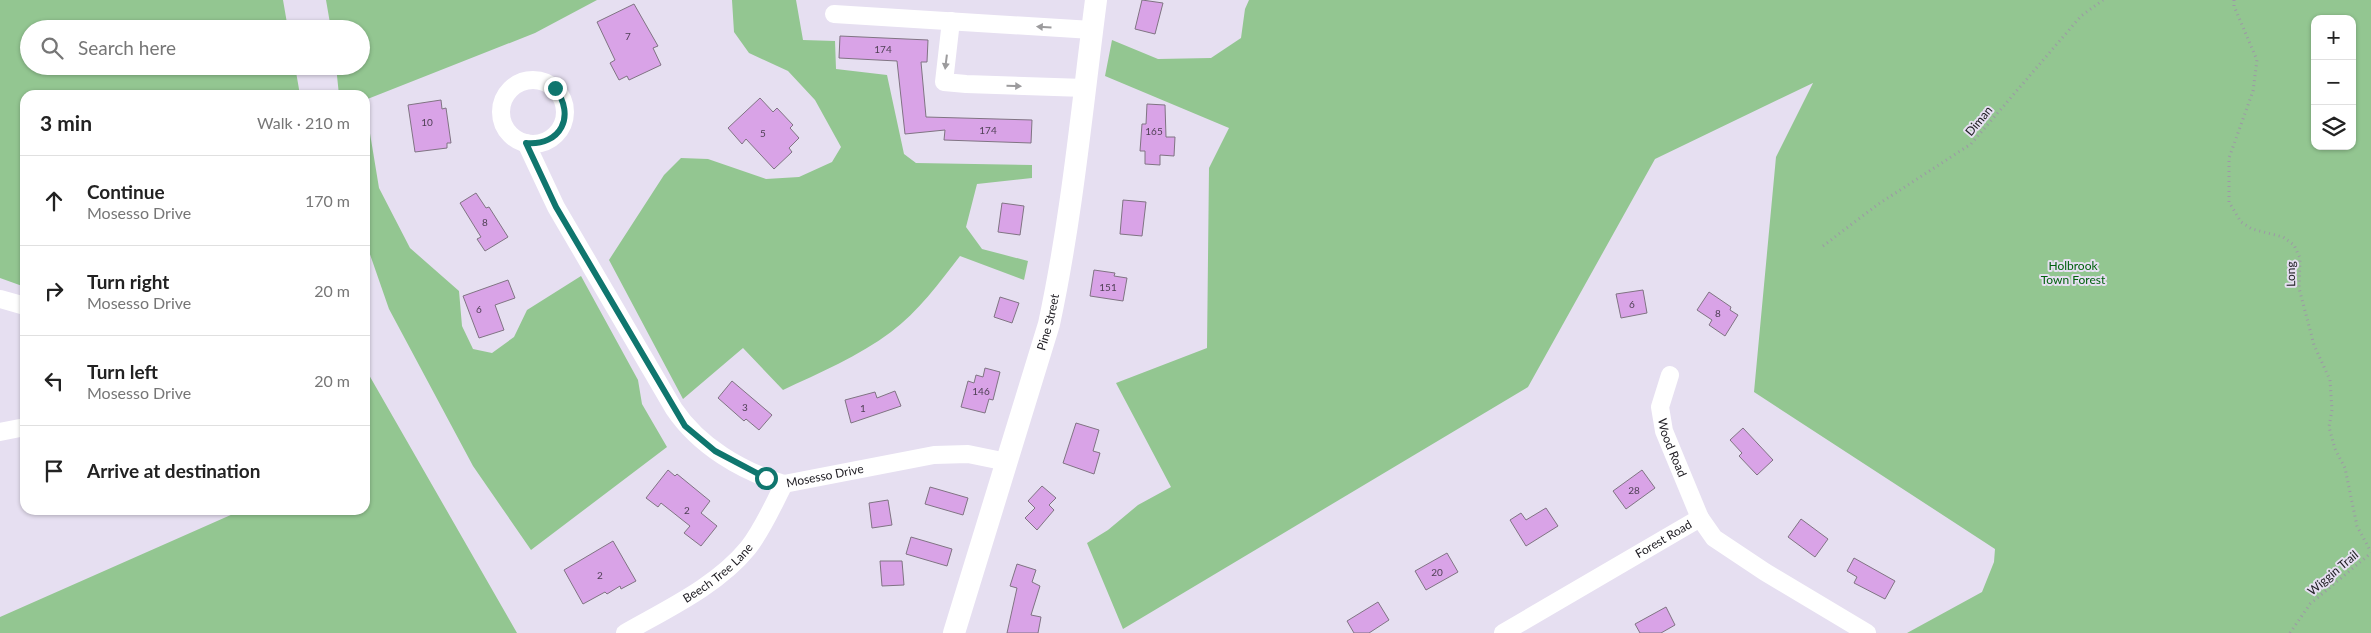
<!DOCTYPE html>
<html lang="en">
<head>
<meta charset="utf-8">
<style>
	:root { --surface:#fff; --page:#f6f6f6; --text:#222; --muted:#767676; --line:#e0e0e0 }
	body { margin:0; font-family:Lato,sans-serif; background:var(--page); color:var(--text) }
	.controls { position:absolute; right:15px; top:15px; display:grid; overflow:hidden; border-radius:10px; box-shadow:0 1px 4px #0004 }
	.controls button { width:45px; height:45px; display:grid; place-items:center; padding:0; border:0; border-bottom:1px solid var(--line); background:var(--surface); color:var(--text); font:25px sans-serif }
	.stop { position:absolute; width:15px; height:15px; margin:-11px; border:4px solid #0f766e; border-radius:50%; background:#fff }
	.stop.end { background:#0f766e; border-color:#fff; box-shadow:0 1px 5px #0008 }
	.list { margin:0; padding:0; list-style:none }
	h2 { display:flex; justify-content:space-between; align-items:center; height:65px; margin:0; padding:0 20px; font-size:21px }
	h2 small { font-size:16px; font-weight:400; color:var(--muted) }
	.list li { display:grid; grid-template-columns:32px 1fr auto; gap:15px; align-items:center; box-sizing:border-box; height:90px; padding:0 20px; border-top:1px solid var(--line) }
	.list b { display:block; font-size:19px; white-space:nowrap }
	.list p { margin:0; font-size:16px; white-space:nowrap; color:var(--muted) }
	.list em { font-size:16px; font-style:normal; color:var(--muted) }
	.icon { flex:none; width:28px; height:28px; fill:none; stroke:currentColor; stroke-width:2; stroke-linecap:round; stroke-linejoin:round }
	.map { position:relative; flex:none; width:2371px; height:633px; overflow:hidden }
	.search { position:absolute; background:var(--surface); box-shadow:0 1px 4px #0004; left:20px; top:20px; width:350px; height:55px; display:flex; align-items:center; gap:12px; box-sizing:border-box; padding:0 18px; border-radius:28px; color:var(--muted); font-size:19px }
	.panel { position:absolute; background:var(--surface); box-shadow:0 1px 4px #0004; left:20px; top:90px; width:350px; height:425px; border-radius:15px }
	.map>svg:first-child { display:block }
	.green { fill:#93c691; fill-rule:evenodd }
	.building { fill:#d9a3e7; stroke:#807483 }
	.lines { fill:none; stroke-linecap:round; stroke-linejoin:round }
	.path { stroke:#9d98a6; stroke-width:3; stroke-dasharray:1 4; stroke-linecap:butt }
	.minor { stroke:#fff; stroke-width:18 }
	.major { stroke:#fff; stroke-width:22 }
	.oneway { fill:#9c9b9d }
	.route { stroke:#0f766e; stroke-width:6 }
	.labels { text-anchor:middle; stroke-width:4; stroke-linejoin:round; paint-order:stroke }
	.number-label { font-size:10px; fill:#504156 }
	.street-label { font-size:12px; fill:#222026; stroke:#e6dff1 }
	.park-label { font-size:12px; fill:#00610d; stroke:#e6dff1 }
</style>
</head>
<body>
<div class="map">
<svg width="2371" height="633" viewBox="0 0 2371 633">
	<rect width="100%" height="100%" fill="#e6dff1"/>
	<path class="green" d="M0 0H283L288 29H29V66H295L300 95H25V287L0 278Z
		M326 0H597L535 33 365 100V95H339L336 66H361V29H331Z
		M732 0H796L803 40 835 41 836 69 887 75 904 154 916 163 1032 165V178L977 184 966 227 982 249 1028 261 1024 280 960 256C939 283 918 312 891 332 859 356 819 373 783 390L743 348 683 399 609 260 664 175 681 158 708 159 766 179 799 177 832 162 841 147 815 100 788 71 749 53 734 32Z
		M1249 0H2371V633H1907L1982 592 1994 562 1995 549 1754 392 1776 157 1813 83 1655 159 1528 387 1123 629 1087 543 1108 530 1138 505 1171 487 1116 383 1207 348 1209 168 1229 128 1105 76 1112 40 1158 59 1211 58 1241 38 1245 9ZM2315 19H2352V146H2315Z
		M365 103 379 188 410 248 459 291 462 326 473 349 492 353 514 337 527 310 581 276 638 380 642 404 667 447 531 550 473 466 389 309 365 240Z
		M365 368 517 633H0V617L242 510H365Z"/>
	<path class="building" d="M1142 0 1163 3 1155 34 1135 29Z
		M634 4 658 46 653 48 661 65 629 80 627 76 619 80 610 63 615 60 597 22Z
		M840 36 928 40 927 62H921L926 117 1032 120 1031 143 944 140 945 130 905 134 897 61 839 58Z
		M760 98 773 112 777 108 793 125 790 128 799 138 789 148 792 152 774 169 746 139 742 144 728 128Z
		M441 100 442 109 446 108 451 143H447V148L415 152 408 105Z
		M1147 104 1165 105 1166 137H1175L1174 156 1160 155V165L1145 164V151H1140L1142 124H1146Z
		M476 193 486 208 489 207 508 237 485 251 477 239 481 237 460 203Z
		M1123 200 1146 202 1142 236 1120 234Z
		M1002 203 1024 206 1020 235 998 232Z
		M1094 270 1115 273 1114 276 1127 278 1123 301 1090 296Z
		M508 280 515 298 495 305 504 330 479 338 463 296Z
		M1643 290 1647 313 1621 318 1616 294Z
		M1709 292 1731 307 1730 310 1738 315 1725 336 1709 325 1712 320 1697 310Z
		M1000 297 1019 303 1012 323 994 317Z
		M985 368 1000 372 993 400 989 399 985 413 961 407 968 381 974 383 976 375 983 377Z
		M732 381 772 415 759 430 746 419 744 421 718 398Z
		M895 391 901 406 851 423 845 400 875 392 877 398Z
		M1076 423 1099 430 1093 451 1100 453 1094 474 1063 463Z
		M1743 428 1773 460 1757 475 1739 456 1742 453 1730 440Z
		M668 470 675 476 677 474 710 501 701 513 717 526 701 546 684 533 690 526 661 503 658 507 646 498Z
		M1642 470 1655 488 1626 509 1613 491Z
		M1042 486 1056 498 1049 505 1054 510 1037 530 1025 518 1035 508 1028 501Z
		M930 487 968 498 963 515 925 504Z
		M888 500 892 525 872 528 869 503Z
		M1546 508 1558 526 1526 546 1510 520 1521 513 1526 520Z
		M1801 519 1828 539 1815 557 1788 537Z
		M911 537 952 549 947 566 906 554Z
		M613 541 636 581 621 589 620 586 607 594 605 592 583 604 564 570Z
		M1447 553 1458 572 1426 590 1415 571Z
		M1854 558 1895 581 1885 599 1854 583 1857 577 1847 571Z
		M880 561H902L904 585 882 586Z
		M1017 564 1036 570 1032 582 1040 586 1031 615 1041 617 1038 633H1007L1017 588 1010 586Z
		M1378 602 1389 620 1369 633H1354L1347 621Z
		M1666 607 1675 625 1661 633H1640L1635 624Z"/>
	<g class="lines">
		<path class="path" d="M2234 0V6L2257 60 2253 91 2229 158V202L2241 222 2252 229 2283 237 2294 245 2300 258 2299 288 2314 345 2330 380 2332 410 2329 427 2335 449 2345 468 2357 526 2371 552
			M1823 246 1877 205 1971 144 2081 16 2103 0
			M2290 633 2310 604 2371 553"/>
		<g class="minor">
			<path d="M834 14 1092 30"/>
			<path d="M951 21 944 82 966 84 1085 88"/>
			<circle cx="533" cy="112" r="32"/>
			<path id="s1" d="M526 143 556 207 674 409C699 446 741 471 784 484L934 455 968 454 1007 462"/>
			<path d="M0 299 25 306"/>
			<path id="s2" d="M1670 375 1660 407 1664 431 1700 518"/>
			<path d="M0 432 25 427"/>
			<path id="s3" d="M625 633C667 609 717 586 748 548 763 529 773 505 784 484"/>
			<path id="s4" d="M1503 633 1700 518 1714 538 1765 572 1867 633"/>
		</g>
		<path class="major" id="s5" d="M954 633 1049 324C1072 217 1082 108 1096 0"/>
	</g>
	<defs><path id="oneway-solid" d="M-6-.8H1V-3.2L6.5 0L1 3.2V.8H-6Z" transform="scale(1.25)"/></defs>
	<g class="oneway">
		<use href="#oneway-solid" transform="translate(1044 27) rotate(-176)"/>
		<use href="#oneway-solid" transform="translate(946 62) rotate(97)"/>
		<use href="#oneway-solid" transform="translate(1014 86) rotate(2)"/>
	</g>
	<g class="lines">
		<path class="route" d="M555 88C576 116 561 146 526 143L556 207 685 426 715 451 766 478"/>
	</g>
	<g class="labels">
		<g class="number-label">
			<text x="628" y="40">7</text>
			<text x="883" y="53">174</text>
			<text x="427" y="126">10</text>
			<text x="988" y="134">174</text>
			<text x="1154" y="135">165</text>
			<text x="763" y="137">5</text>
			<text x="485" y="226">8</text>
			<text x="1108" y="291">151</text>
			<text x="1632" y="308">6</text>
			<text x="479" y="313">6</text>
			<text x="1718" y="317">8</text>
			<text x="981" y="395">146</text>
			<text x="745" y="411">3</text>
			<text x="863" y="412">1</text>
			<text x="1634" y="494">28</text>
			<text x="687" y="514">2</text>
			<text x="1437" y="576">20</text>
			<text x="600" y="579">2</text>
		</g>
		<g class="street-label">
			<text transform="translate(1979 121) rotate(-50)" y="4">Diman</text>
			<text transform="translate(2291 274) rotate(-91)" y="4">Long</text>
			<text dy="4" stroke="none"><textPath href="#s5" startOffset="325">Pine Street</textPath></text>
			<text dy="4" stroke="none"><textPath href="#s2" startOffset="76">Wood Road</textPath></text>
			<text dy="4" stroke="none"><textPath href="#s1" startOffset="482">Mosesso Drive</textPath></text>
			<text dy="4" stroke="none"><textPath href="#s4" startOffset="186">Forest Road</textPath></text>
			<text dy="4" stroke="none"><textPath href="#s3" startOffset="111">Beech Tree Lane</textPath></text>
			<text transform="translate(2333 573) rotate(-40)" y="4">Wiggin Trail</text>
		</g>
		<g class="park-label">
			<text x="2073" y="270">Holbrook<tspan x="2073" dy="14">Town Forest</tspan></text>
		</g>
	</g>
</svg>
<div class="controls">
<button>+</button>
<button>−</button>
<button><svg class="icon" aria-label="layers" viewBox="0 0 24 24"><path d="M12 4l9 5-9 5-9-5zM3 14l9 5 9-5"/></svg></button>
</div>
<div class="stop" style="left:766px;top:478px"></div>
<div class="stop end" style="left:555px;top:88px"></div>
<div class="search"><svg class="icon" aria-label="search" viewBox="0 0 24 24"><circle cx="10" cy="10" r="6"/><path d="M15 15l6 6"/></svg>Search here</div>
<section class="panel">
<h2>3 min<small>Walk · 210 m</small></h2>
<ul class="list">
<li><svg class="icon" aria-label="ahead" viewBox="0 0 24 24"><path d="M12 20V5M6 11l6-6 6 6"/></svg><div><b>Continue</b><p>Mosesso Drive</p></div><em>170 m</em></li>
<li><svg class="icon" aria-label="right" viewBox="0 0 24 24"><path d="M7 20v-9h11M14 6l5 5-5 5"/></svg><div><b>Turn right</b><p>Mosesso Drive</p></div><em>20 m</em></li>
<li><svg class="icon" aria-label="left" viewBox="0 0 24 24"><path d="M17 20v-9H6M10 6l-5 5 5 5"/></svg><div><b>Turn left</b><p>Mosesso Drive</p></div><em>20 m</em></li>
<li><svg class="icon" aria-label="arrive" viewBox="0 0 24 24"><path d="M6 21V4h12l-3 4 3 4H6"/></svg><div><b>Arrive at destination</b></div></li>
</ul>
</section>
</div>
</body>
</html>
